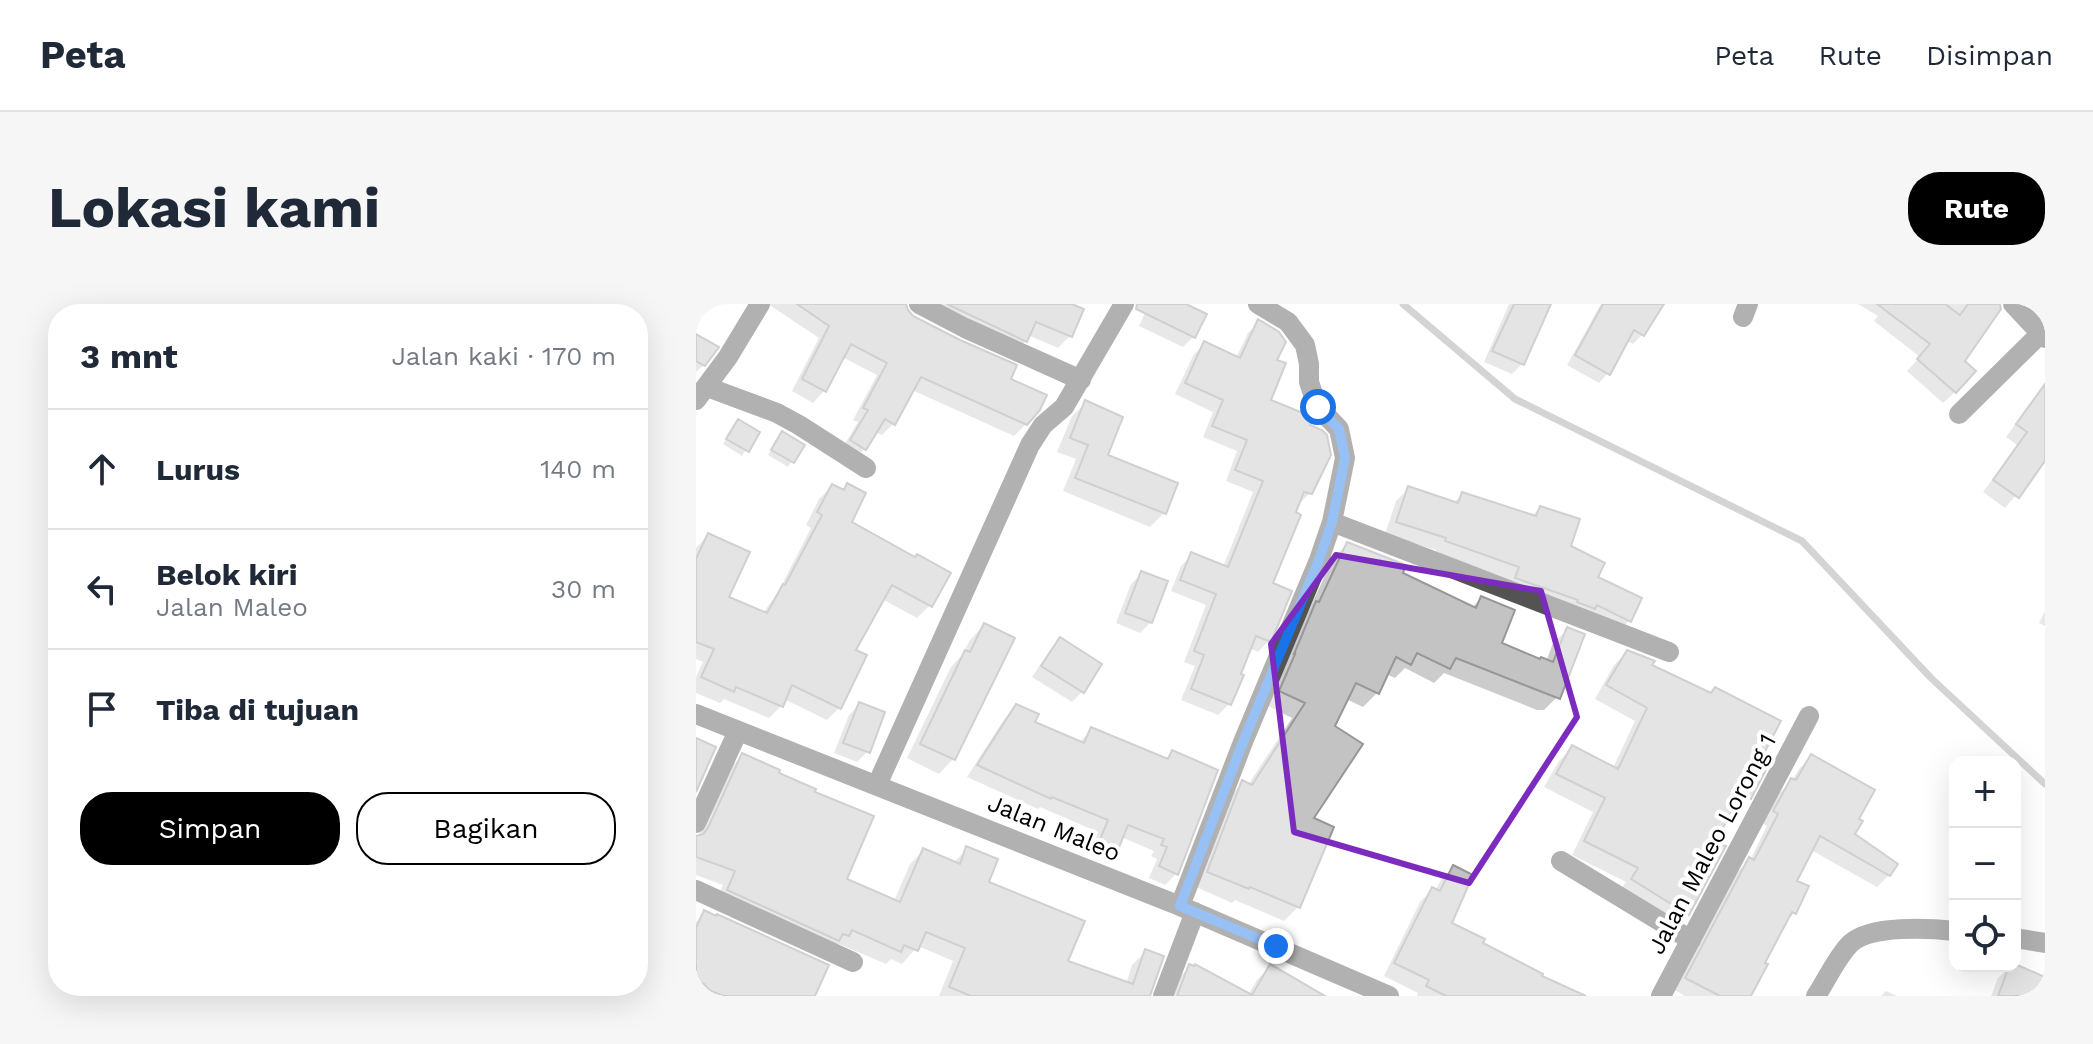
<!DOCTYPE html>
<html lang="id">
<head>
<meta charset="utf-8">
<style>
	:root { --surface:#fff; --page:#f6f6f7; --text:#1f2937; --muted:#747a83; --line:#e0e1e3; --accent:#000 }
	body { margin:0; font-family:"Work Sans",sans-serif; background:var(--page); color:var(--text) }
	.controls { position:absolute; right:24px; bottom:24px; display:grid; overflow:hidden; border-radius:16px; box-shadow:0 8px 32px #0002 }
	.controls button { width:72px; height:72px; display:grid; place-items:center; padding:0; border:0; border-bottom:2px solid var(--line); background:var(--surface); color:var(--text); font:40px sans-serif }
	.stop { position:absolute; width:24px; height:24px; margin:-18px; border:6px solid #1a73e8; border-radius:50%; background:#fff }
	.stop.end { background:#1a73e8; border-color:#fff; box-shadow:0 2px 8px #0008 }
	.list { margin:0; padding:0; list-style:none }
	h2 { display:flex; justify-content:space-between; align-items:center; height:104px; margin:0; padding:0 32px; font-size:34px }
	h2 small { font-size:26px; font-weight:400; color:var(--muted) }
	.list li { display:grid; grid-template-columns:52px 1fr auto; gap:24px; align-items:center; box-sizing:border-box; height:120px; padding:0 32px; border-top:2px solid var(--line) }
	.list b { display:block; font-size:30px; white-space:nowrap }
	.list p { margin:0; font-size:26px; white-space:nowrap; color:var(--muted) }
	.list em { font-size:26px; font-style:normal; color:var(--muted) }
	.actions { display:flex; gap:16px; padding:24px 32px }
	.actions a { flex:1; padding:18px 0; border:2px solid var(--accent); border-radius:32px; text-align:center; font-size:28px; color:var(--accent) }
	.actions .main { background:var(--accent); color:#fff }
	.icon { flex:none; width:44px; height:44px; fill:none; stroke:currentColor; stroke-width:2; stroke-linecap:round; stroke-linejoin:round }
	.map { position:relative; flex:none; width:1349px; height:692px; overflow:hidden; border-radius:32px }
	header { display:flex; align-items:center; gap:48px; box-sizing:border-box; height:112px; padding:0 40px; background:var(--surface); border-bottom:2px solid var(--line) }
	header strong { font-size:38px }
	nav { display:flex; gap:44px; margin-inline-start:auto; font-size:28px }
	.intro { display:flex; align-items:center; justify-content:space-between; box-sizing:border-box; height:192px; padding:0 48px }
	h1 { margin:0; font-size:56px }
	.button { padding:20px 36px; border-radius:32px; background:var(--accent); color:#fff; font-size:28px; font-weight:700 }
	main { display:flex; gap:48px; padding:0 48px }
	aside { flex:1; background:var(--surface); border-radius:32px; box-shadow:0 8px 32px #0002 }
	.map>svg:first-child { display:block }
	.shadow { fill:#0003 }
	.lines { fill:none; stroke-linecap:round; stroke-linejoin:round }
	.stream { stroke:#a1a1a1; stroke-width:7 }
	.building { fill:#c3c3c3; stroke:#979797; stroke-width:2 }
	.minor { stroke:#535353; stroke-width:20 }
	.route { stroke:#1a73e8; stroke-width:10 }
	.marked { fill:none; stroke:#7b2cbf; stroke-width:6; stroke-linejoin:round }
	.labels { text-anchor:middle; stroke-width:8; stroke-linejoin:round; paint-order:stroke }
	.street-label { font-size:24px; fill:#000; stroke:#fff }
</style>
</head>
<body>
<header>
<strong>Peta</strong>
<nav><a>Peta</a><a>Rute</a><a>Disimpan</a></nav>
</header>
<div class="intro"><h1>Lokasi kami</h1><a class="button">Rute</a></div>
<main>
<aside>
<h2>3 mnt<small>Jalan kaki · 170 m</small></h2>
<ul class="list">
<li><svg class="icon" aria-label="ahead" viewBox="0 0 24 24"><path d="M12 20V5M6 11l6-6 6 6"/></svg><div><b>Lurus</b></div><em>140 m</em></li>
<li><svg class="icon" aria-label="left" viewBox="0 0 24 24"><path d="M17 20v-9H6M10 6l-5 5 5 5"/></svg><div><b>Belok kiri</b><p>Jalan Maleo</p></div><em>30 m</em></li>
<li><svg class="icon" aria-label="arrive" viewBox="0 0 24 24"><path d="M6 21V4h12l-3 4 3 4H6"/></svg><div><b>Tiba di tujuan</b></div></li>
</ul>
<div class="actions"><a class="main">Simpan</a><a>Bagikan</a></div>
</aside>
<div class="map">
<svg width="1349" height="692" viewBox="0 0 1349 692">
	<rect width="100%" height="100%" fill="#fff"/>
	<path class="shadow" d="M72 0H209L210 7 216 13 312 76 330 120 318 132 216 86 198 119 186 131 179 128 169 144 157 156 144 148 162 118 157 116 181 71 146 53 128 87 117 99 96 87 123 34Z
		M217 0H374L385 6 374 32 362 44 332 31 330 37 318 48Z
		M453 0H486L497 33 487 43 443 22Z
		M813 0H853L826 60 816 70 788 58Z
		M905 0H953L946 31 937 40 930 36 912 69 903 79 871 61Z
		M1162 0H1299L1266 58 1259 88 1247 99 1211 67 1224 53 1178 17 1182 12Z
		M563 18 579 57 572 97 614 189 603 200 601 199 575 280 573 337 562 348 553 344 533 400 522 411 485 396 499 362 488 358 510 301 475 287 485 262 496 251 527 263 557 188 530 177 541 147 507 133 517 108 479 90 498 50 509 40 540 54 552 29Z
		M0 32 8 61 0 68Z
		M1349 79V157L1309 204 1287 188 1321 141 1310 133Z
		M390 99 409 152 480 180 468 209 454 223 367 187 380 155 361 148 376 112Z
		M42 118 61 129 46 152 27 140Z
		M87 129 106 141 92 163 72 151Z
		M151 181 153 219 234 301 221 314 186 295 158 346 143 404 131 416 88 395 85 402 73 414 28 395 24 399 0 389V373L7 358 0 355V244L12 231 30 294 67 309 81 290 115 224 110 221 123 195 136 182 146 187Z
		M712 185 757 199 767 190 836 212 844 204 873 243 934 316 922 328 808 286 812 275 739 249 740 246 689 230 700 197Z
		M651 240 704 269 776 304 785 294 803 341 850 358 857 339 872 325 863 391 848 406H841L748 369 738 379 709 364 699 374 690 370 681 389 667 403 650 395 637 423 615 515 602 603 588 617 539 596 536 599 498 582 532 493 547 479 552 481 596 414 570 401 606 314 613 306 637 254Z
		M445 270 455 318 444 329 420 319 435 280Z
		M1349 307V322L1343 319Z
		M288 321 257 455 243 470 211 454 255 363 266 351 274 336Z
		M364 335 386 388 376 398 336 373 354 346Z
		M931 348 954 362 1014 390 1061 458 1053 494 1040 507 1035 504 1017 538 992 610 978 623 923 588 930 578 876 551 897 508 848 483 863 457 876 444 917 464 939 417 899 395 918 361Z
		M163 401 172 447 161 458 138 449 153 411Z
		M321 402 336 419 383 439 396 425 468 456 476 448 480 570 469 581 453 574 461 555 455 552 458 547 425 533 420 544 409 556 393 549 402 528 344 503 342 505 271 473 309 414Z
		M46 452 148 576 198 597 214 560 228 546 257 559 271 545 290 579 369 659 430 680 436 661 450 647 453 692H243L257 657 222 642 206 660 195 655 190 660 143 640 138 645 19 600 27 581 0 571V533L2 532 33 465Z
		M1115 453 1160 515 1156 530 1193 571 1181 583 1115 546 1099 578 1098 609 1089 619 1067 660 1053 692H989L979 686 1041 568 1054 556 1071 522 1067 520 1083 489 1096 477 1103 465Z
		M757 564 753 620 843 673 885 692H721L722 689 688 672 724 598 736 586 739 587 745 576Z
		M9 609 117 692H0V618Z
		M1314 662 1349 675V692H1295L1302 674Z
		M494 663 552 691 561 676 574 663 625 692H474L480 676Z
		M1190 687 1201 692H1185Z"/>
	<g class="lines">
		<path class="stream" d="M707 0 819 95 1106 237 1235 374 1349 480"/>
	</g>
	<path class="building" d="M101 0H210L212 6 217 12 264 36 321 61 315 75 351 91 344 106 331 121 225 73 199 121 189 115 170 146 154 136 172 106 167 104 191 59 155 40 130 88 106 75 133 22Z
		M251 0H376L388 5 376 33 340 18 331 38Z
		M441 0H490L511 10 499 34 440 5Z
		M818 0H855L828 61 796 47Z
		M907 0H968L948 32 938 26 914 71 879 51Z
		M1181 0H1249L1264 11 1272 0H1304L1305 5 1269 57 1280 67 1260 89 1221 55 1234 40Z
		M562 15 583 28 590 38 581 56 590 59 575 96 612 111 616 116 614 121 626 126 631 131 635 151 616 190 608 188 600 208 605 211 577 279 596 287 575 338 560 332 545 370 548 371 535 401 495 385 508 351 498 347 520 290 484 276 495 248 532 263 567 177 539 166 551 136 516 122 527 96 489 79 508 37 544 54Z
		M0 30 23 43 9 62 0 57Z
		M1349 80V157L1323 194 1297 176 1331 128 1320 120Z
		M389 96 427 113 412 151 482 179 470 210 379 174 392 141 374 134Z
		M42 115 64 128 53 148 30 135Z
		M86 127 109 141 98 159 75 146Z
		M151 179 170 189 156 218 219 253 221 250 255 269 236 303 196 281 160 346 171 351 145 405 96 381 87 403 40 383 38 388 5 373 18 345 0 338V255L12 229 54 248 33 293 71 309 87 280 89 281 126 211 121 208 136 180 148 186Z
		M712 182 762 199 766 188 840 212 844 202 884 215 875 242 909 259 902 273 946 294 935 318 901 301 899 305 881 298 882 296 819 274 823 263 749 237 750 234 700 218Z
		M651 238 710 261 707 269 780 304 785 292 819 306 806 339 844 355 845 353 857 358 871 323 889 330 864 395 760 354 754 365 721 349 715 361 700 353 683 390 660 379 639 422 667 440 618 514 638 523 604 604 554 583 553 585 511 568 546 476 556 481 609 399 583 387 599 350H598L620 297 623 298Z
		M445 267 472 277 456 319 429 309Z
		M288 319 319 334 259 456 224 440 269 346 274 348Z
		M364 333 406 360 388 389 345 362Z
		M931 346 959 357 956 361 1015 389 1019 383 1085 417 1064 457 1072 462 1055 495 1045 490 1020 537 1030 542 993 611 935 575 942 564 888 537 909 494 860 470 876 441 922 465 951 404 910 381Z
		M163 398 189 408 174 449 147 439Z
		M320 400 343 410 339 418 388 439 395 423 472 455 476 446 522 466 482 571 463 562 471 543 465 541 468 535 432 521 422 546 403 538 412 516 356 493 355 495 281 461Z
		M0 434 20 443 0 488Z
		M46 449 84 466 83 469 120 485 119 488 178 512 151 575 204 598 227 544 264 560 270 542 302 555 293 578 389 617 372 657 437 680 449 645 468 652 454 692H275L253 683 269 644 230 628 222 647 208 641 205 648 156 626 153 632 147 630 143 637 31 586 39 567 0 553V532L7 530 12 524Z
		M1115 450 1179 486 1163 515 1167 517 1159 530 1202 560 1194 572 1124 532 1101 577 1113 582 1100 610 1096 608 1069 659 1072 660 1055 692H1024L989 674 1053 553 1058 556 1082 510 1077 507 1095 474 1100 476Z
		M757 561 777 571 756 619 789 635 787 639 847 670 846 672 890 692H750L730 682 733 676 698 659 736 583 744 587Z
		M8 606 20 612 21 610 133 661 119 692H27L13 686 8 680 0 678V624Z
		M493 660 498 662 499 660 556 691 574 660 629 692H481Z
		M1319 660 1349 673V692H1302L1313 662H1319Z"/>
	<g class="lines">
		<path class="minor" d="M223 0 269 24 385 76
			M1317 0 1349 34
			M1047 13 1052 0
			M11 83 81 109 103 121 170 164
			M0 96 32 53 64 0
			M1263 110 1344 30
			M636 218 973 348
			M0 410 484 602 693 692
			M181 481 334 141 347 121 368 103 428 0
			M0 519 42 427
			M865 557 995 636
			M0 586 157 658
			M484 602 547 438 623 256 636 218 649 154 643 125 622 103 617 90 613 78V60L609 41 592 18 562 0
			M1319 634 1349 639
			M0 691 2 692
			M467 692 499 608
			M965 692 1113 412
			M1120 692C1130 677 1142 651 1155 639 1175 621 1233 624 1259 627"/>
	</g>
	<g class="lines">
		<path class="route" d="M580 642 484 602 547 438 623 256 636 218 649 154 643 125 622 103"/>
	</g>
	<path d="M0 0H1349V692H0ZM640 251 845 287 881 413 773 579 598 528 575 340Z" fill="#fff" fill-opacity=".55" fill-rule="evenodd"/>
	<path class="marked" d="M640 251 845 287 881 413 773 579 598 528 575 340Z"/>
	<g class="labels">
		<g class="street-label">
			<text transform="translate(358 524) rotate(22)" y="8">Jalan Maleo</text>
			<text transform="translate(1016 540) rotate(-62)" y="8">Jalan Maleo Lorong 1</text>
		</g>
	</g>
</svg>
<div class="controls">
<button>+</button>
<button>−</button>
<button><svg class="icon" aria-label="locate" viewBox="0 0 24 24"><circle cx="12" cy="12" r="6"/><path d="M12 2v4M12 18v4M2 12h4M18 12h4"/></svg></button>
</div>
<div class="stop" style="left:622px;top:103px"></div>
<div class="stop end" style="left:580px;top:642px"></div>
</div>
</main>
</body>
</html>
